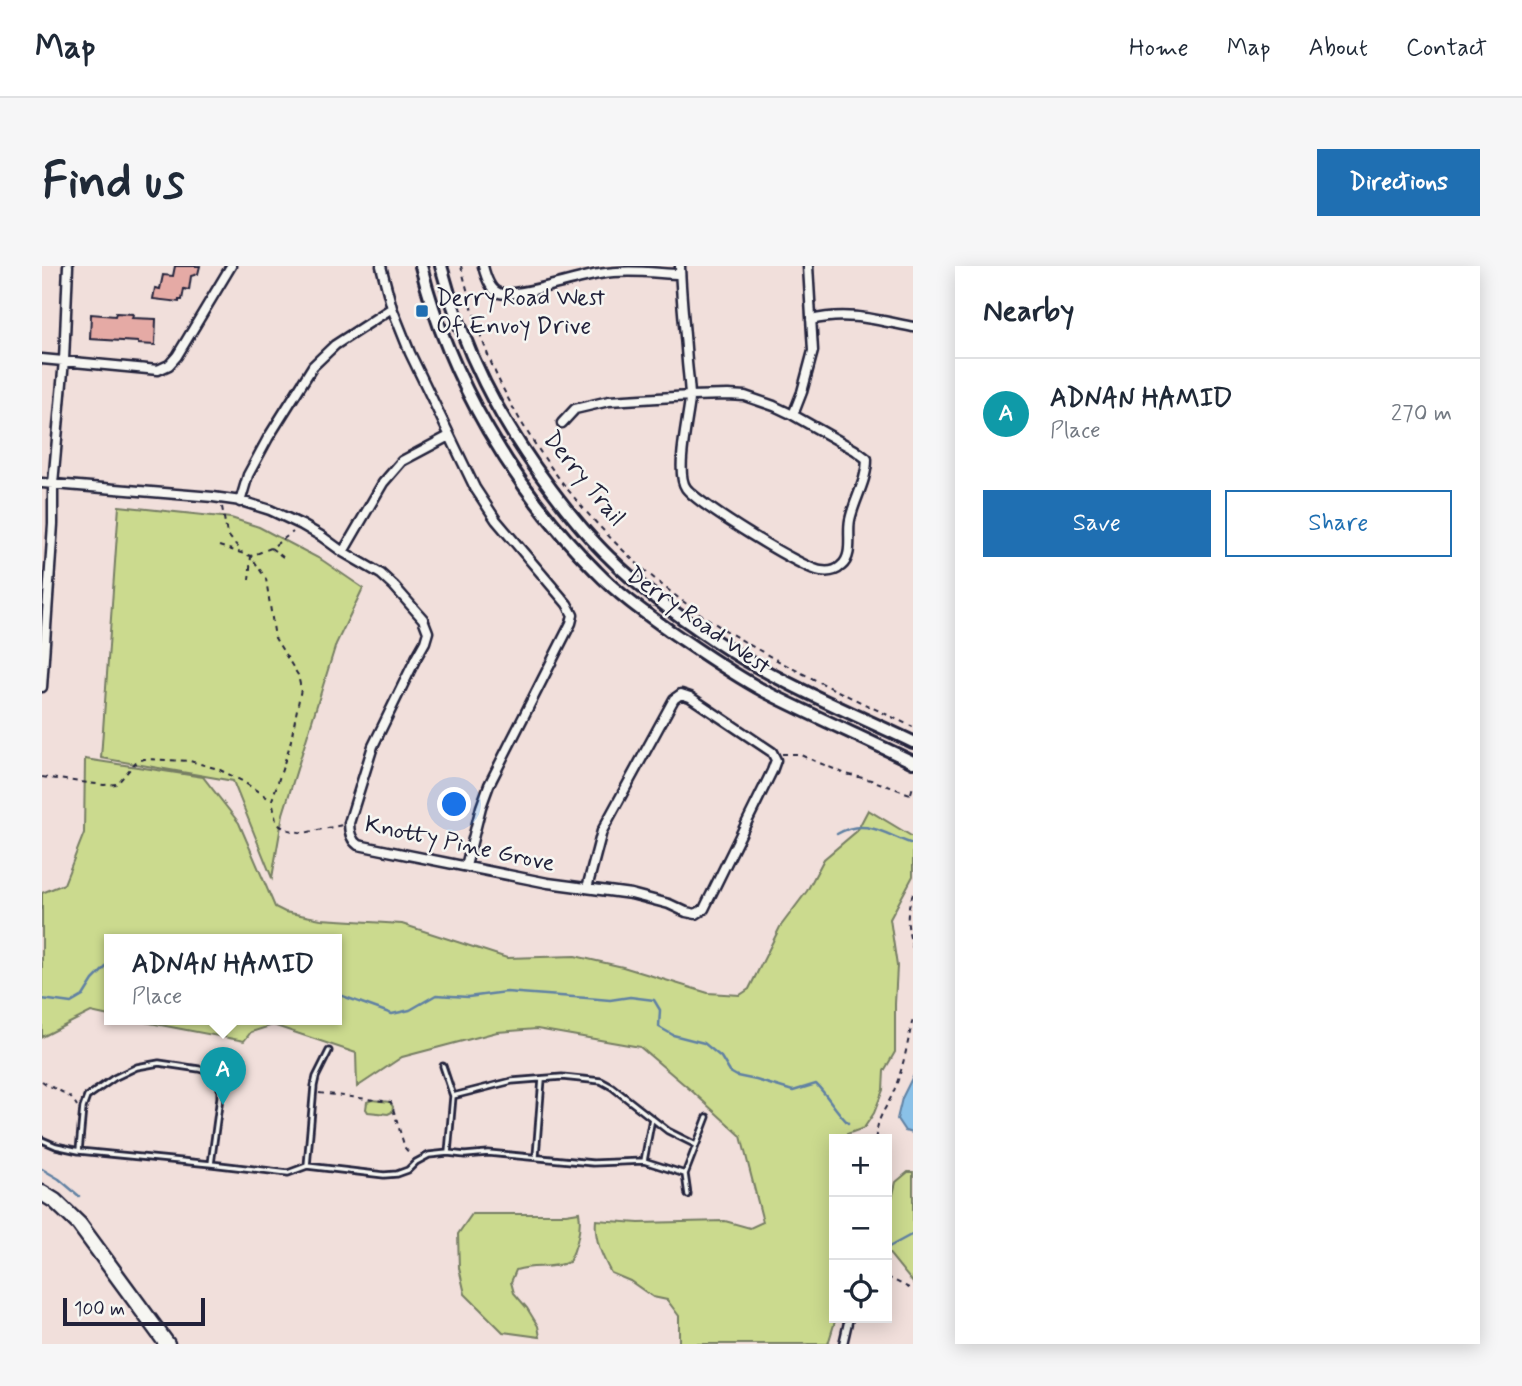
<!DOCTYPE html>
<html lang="en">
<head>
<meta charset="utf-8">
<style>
	:root { --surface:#fff; --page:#f6f6f7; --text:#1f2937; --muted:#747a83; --line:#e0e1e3; --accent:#1f6fb2 }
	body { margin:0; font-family:Mynerve,sans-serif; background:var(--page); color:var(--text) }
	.controls { position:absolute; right:21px; bottom:21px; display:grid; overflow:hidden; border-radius:0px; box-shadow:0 4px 18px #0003 }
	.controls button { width:63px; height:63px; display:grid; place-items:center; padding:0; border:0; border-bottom:2px solid var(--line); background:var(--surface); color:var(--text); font:35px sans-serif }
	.scale { position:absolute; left:21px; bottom:18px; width:142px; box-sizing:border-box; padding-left:7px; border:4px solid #22223b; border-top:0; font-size:19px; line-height:24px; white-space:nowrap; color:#22223b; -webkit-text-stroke:5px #f6f6f2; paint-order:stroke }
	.you { position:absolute; left:413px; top:539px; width:24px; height:24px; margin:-18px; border:5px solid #fff; border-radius:50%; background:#1a73e8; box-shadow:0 0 0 10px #1a73e833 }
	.badge { display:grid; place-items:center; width:46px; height:46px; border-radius:50%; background:var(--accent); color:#fff; font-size:23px; font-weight:700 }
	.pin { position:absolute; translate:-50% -58px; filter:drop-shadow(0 2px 4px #0008) }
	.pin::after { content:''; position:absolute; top:37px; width:24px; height:21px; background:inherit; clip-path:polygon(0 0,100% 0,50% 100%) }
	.popup { position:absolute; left:62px; top:668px; width:238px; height:91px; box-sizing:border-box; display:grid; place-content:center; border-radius:0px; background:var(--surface); filter:drop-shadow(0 2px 5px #0005); font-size:23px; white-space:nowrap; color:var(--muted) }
	.popup b { font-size:26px; color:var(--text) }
	.popup::after { content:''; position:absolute; left:50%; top:100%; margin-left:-14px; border:14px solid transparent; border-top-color:var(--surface) }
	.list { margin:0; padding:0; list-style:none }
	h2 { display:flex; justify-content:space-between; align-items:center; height:91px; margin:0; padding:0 28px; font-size:30px }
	h2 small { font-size:23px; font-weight:400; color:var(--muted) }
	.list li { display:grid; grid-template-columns:46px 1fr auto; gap:21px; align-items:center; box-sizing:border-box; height:112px; padding:0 28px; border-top:2px solid var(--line) }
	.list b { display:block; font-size:26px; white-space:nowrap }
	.list p { margin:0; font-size:23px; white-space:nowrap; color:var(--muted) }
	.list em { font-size:23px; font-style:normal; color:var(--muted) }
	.actions { display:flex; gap:14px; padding:21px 28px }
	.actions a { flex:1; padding:16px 0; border:2px solid var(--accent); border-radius:0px; text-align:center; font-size:24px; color:var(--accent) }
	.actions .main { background:var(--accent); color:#fff }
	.icon { flex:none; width:38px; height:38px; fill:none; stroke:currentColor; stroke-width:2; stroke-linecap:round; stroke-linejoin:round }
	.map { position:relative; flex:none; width:871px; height:1078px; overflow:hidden; border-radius:0px }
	header { display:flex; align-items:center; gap:42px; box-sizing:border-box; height:98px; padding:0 35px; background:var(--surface); border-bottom:2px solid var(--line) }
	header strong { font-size:33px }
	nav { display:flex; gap:38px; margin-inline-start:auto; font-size:24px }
	.intro { display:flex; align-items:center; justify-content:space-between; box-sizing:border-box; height:168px; padding:0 42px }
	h1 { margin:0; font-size:49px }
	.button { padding:18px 32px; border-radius:0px; background:var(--accent); color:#fff; font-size:24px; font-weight:700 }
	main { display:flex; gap:42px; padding:0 42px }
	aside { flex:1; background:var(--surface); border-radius:0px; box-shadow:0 4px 18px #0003 }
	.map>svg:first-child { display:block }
	.green { fill:#cbda8e; stroke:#767e64; stroke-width:2 }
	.water { fill:#8ac1e8; stroke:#6081a3; stroke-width:2 }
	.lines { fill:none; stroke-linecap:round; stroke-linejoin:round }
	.stream { stroke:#6081a3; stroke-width:2.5 }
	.building { fill:#e5aaa5; stroke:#22223b; stroke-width:2 }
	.service-casing { stroke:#22223b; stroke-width:9 }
	.pedestrian-casing { stroke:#22223b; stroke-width:11 }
	.minor-casing { stroke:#22223b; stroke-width:13 }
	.secondary-casing { stroke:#22223b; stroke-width:16 }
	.motorway-casing { stroke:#22223b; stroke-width:19 }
	.path { stroke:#22223b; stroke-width:2; stroke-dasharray:5 5; stroke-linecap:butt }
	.service { stroke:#f6f6f2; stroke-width:3.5 }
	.pedestrian { stroke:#f6f6f2; stroke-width:6 }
	.minor { stroke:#f6f6f2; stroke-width:8 }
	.secondary { stroke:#f6f6f2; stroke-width:10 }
	.motorway { stroke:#f6f6f2; stroke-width:14 }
	.poi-dot { fill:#1f6fb2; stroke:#f6f6f2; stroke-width:2.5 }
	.labels { text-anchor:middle; stroke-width:5; stroke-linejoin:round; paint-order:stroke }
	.poi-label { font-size:24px; fill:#22223b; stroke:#f6f6f2; text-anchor:start }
	.street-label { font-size:24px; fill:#22223b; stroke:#f6f6f2 }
</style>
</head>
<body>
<header>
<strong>Map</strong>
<nav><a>Home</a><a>Map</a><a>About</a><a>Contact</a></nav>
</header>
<div class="intro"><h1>Find us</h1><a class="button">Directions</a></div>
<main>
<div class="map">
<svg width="871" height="1078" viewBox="0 0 871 1078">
	<rect width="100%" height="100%" fill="#f1dfdb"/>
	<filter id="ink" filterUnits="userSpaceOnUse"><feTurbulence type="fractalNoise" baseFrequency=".0143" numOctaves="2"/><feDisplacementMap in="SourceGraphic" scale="14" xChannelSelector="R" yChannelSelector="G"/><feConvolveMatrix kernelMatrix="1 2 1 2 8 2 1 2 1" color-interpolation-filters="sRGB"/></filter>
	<g filter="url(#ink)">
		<path class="green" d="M77 240 189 252 217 261 280 294 321 322 294 378 241 548 230 612 191 515 59 492Z
			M43 493 161 511 197 557 233 641 243 646 279 653 360 658 465 692 533 690 581 701 666 727 698 729 707 723 738 661 765 625 782 593 815 565 826 544 871 571V610L848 653 855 700 853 738V786L842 805 841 824 832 847 822 862 805 868 804 873H792V1052H794L786 1078H637V1050L625 1034 611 1031 588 1015 569 1007C560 990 552 973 554 954L597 957 683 955 708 962 721 956 699 870 651 826 598 781 495 763 455 766 360 791 315 821 314 787 231 759 209 766 202 775 87 753H295V673H67V750L49 746 0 771V627L22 618 42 567Z
			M330 834 348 836 351 841 350 846 346 848 326 846 324 843 325 836Z
			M866 906H871V1017L845 985V953L854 916Z
			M537 946C540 964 535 980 527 996 507 1004 494 998 474 1004L469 1016 472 1027 485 1042 496 1060 498 1071 461 1066 423 1028 417 1002 416 968 430 948H524Z"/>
		<path class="water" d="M871 810V867L863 865 855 853 860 832Z"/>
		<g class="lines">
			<path class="stream" d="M795 568C824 551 843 569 871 578
				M295 728 350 748 368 744 394 729 426 731 464 726 545 732 568 734 588 731 612 734 618 744 617 761 631 769 662 777 679 791 688 806 695 810 714 814 751 825 774 818C786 830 793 844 806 857
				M0 733 29 737 41 730 51 714 67 698
				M0 903 17 913 37 930
				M845 982 869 969 871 970"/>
		</g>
		<path class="building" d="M133 0H158L156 8 149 10 147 24 142 23 140 34H137V36L111 33 113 22 118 23 121 9 131 10Z
			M74 47 91 48 90 52 114 53 113 79 96 78V76L48 73 49 48 73 50Z"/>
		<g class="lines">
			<defs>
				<path id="service" d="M401 800 411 830 406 887
					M411 830 470 815 520 811 559 815 570 821 626 865 654 879
					M0 874 14 880 37 885 169 898 246 907 265 900 342 909 355 908 366 904 374 896 387 889 406 887 423 889 446 887 551 897 602 895 643 908
					M37 885 41 842 45 831 72 812 95 801 117 797 157 803 167 806 175 814 178 820V831L169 898
					M494 890 500 813
					M602 895 610 852
					M265 900 272 820 274 811 287 785
					M646 929 643 908 665 851"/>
				<path id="pedestrian" d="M801 1078 807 1052"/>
				<path id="minor" d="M339 0 350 42 368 87 433 222 454 254 525 338 531 349 529 357 447 519 439 541 424 600
					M441 0C443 8 448 24 457 27 474 32 537 11 557 8 584 3 612 7 638 8
					M769 54C805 45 835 54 871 61
					M0 93 116 104 127 99 135 90 189 0
					M751 149 760 126 771 85 766 0
					M520 157 533 143 567 135 648 130 686 129 703 130 732 140 751 149 813 184 825 193C825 215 812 234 808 254 805 268 812 290 799 300 794 305 786 306 779 305 759 302 656 238 644 222 633 207 646 153 648 133 648 121 646 108 645 96 643 64 639 32 638 0
					M0 217 171 231 199 235 228 244 260 259 279 270 301 286 339 308 352 320 381 353 386 366 383 376 374 392 331 480 307 557C307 565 309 574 316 579L506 617 589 628 627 638 644 646 654 648 662 643 730 505 734 494 730 486 648 431 639 428 632 433 560 565 545 622
					M198 236 206 209 226 172 271 100 293 79 350 42
					M301 286 341 217 360 195 407 170
					M0 421 11 258V218L22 94 26 0"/>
				<path id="secondary" d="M379 0C407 113 472 223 554 305 576 328 603 347 628 365 659 386 690 408 722 425 771 450 822 472 871 496
					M399 0C421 84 457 154 509 223 527 247 546 271 568 292 599 323 636 350 672 374 734 416 804 444 871 476"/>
				<path id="motorway" d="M0 927 13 935 37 958 125 1078"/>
			</defs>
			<use href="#service" class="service-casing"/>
			<use href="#pedestrian" class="pedestrian-casing"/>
			<use href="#minor" class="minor-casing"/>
			<use href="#secondary" class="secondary-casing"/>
			<use href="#motorway" class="motorway-casing"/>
			<path class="path" d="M419 0C428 36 438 72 453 106 499 206 578 295 669 355 733 397 802 428 871 461
				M180 241 185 268 200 286
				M177 280 209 290 229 282 251 266
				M229 282 245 294
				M207 314 209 290 224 313 233 372 256 409 259 423 248 479 230 534 234 555 238 560 247 564 262 567 300 559
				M740 488H756L804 508 829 514 871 529
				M0 511 62 519 75 518 94 496 102 493 148 495 176 503 200 515 229 534
				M869 527 871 520
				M871 628C863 649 865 662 871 683
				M0 815C14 826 26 824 35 840
				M277 827 349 836 363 882 369 889
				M835 873C833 851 846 842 853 822 862 799 866 775 871 752
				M845 1011 871 1024"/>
			<use href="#service" class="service"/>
			<use href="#pedestrian" class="pedestrian"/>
			<use href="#minor" class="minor"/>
			<use href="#secondary" class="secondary"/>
			<use href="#motorway" class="motorway"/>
		</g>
	</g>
	<rect class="poi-dot" x="373" y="38" width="14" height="14" rx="3.5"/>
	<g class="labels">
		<g class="poi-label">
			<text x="394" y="39">Derry Road West<tspan x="394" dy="28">Of Envoy Drive</tspan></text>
		</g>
		<g class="street-label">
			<text transform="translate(543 212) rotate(51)" y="8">Derry Trail</text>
			<text transform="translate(657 354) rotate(35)" y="8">Derry Road West</text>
			<text transform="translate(418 577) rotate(12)" y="8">Knotty Pine Grove</text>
		</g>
	</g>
</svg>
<div class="controls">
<button>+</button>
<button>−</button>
<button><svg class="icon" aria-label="locate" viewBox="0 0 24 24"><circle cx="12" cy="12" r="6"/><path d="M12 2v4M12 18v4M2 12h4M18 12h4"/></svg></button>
</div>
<div class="scale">100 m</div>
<div class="you"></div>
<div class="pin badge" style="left:181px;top:839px;background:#0f9aa8">A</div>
<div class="popup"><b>ADNAN HAMID</b>Place</div>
</div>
<aside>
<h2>Nearby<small></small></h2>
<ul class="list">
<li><span class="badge" style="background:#0f9aa8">A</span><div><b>ADNAN HAMID</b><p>Place</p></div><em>270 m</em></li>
</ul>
<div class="actions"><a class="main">Save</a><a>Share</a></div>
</aside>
</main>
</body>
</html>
